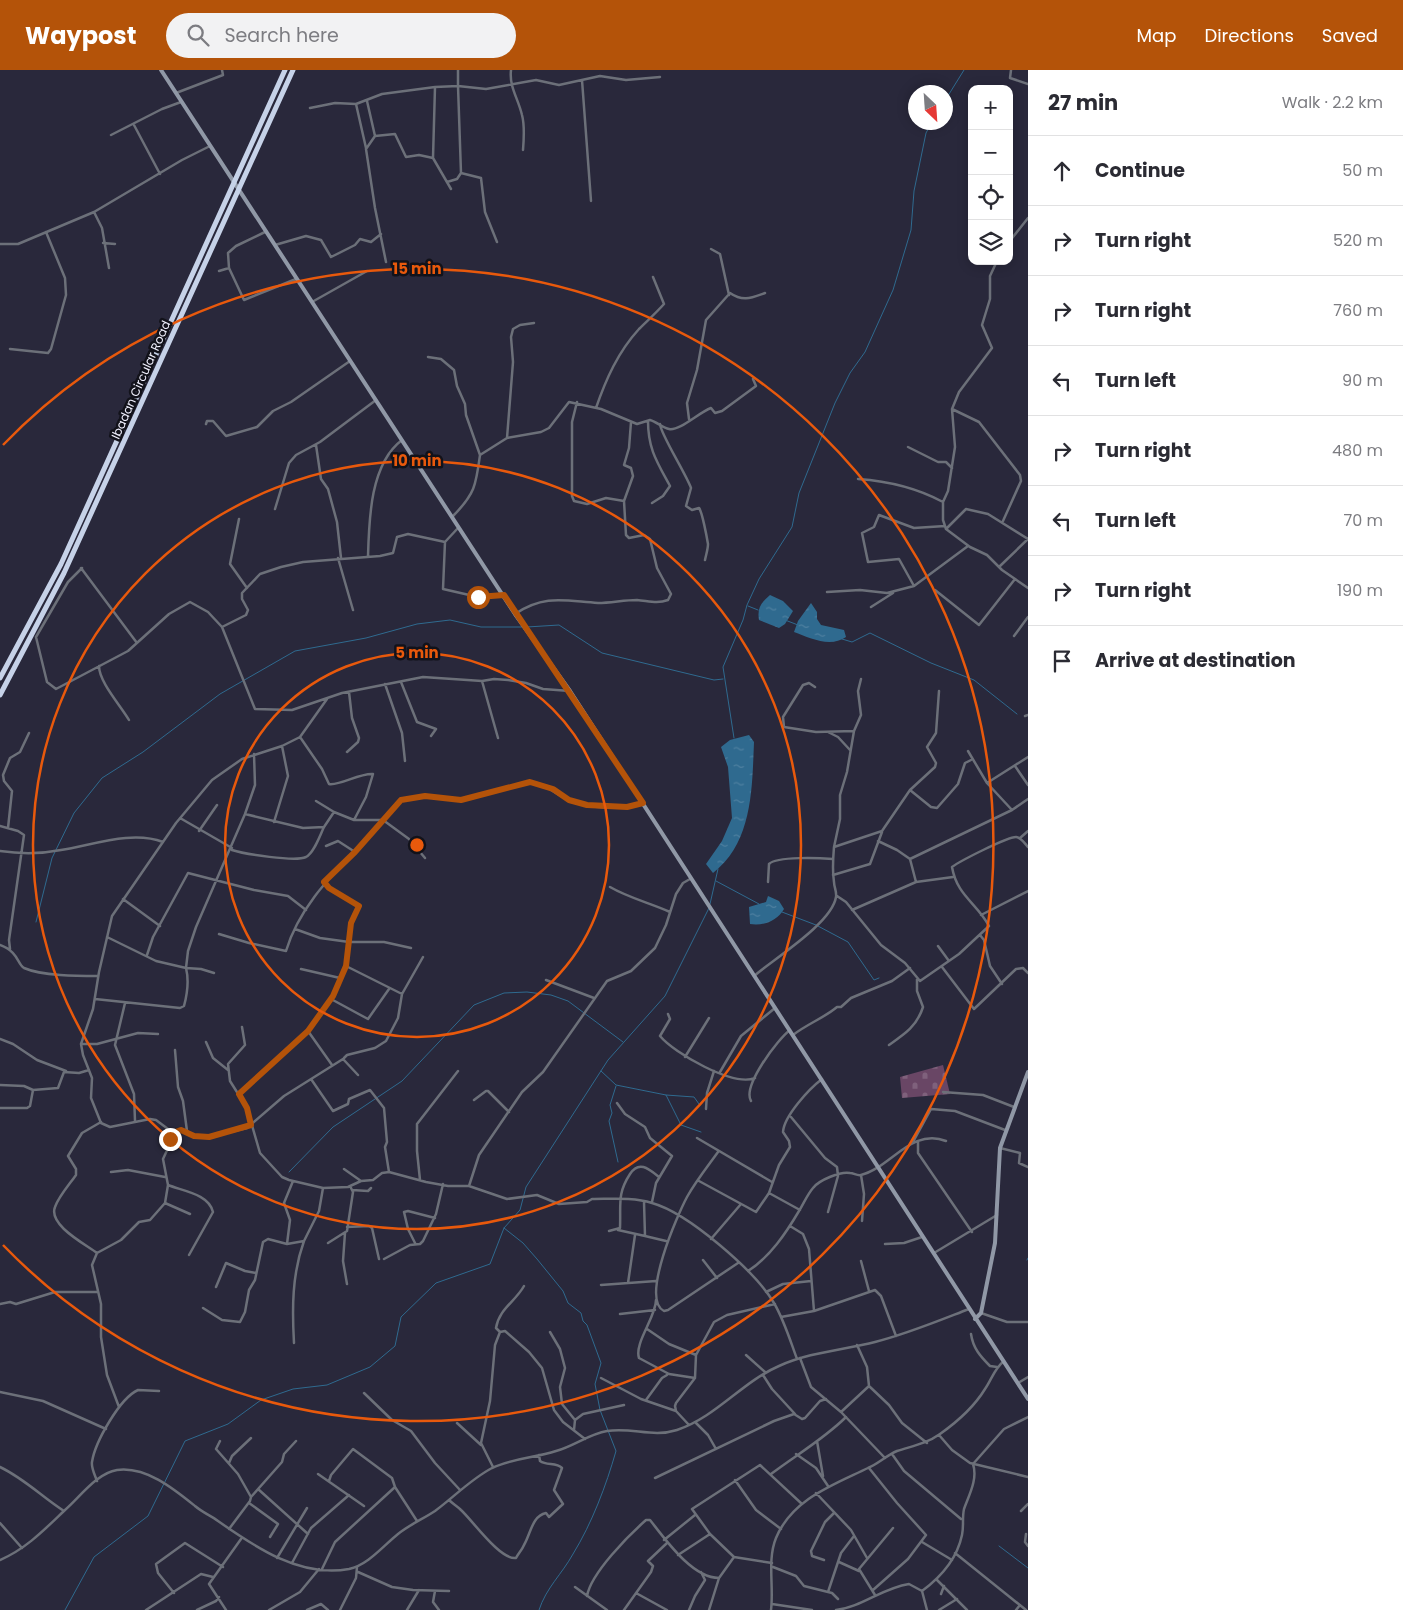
<!DOCTYPE html>
<html lang="en">
<head>
<meta charset="utf-8">
<style>
	:root { --surface:#fff; --page:#f2f2f3; --text:#2b2b33; --muted:#7c7c81; --line:#e1e1e2; --accent:#b45309 }
	body { margin:0; font-family:Poppins,sans-serif; background:var(--page); color:var(--text) }
	.controls { position:absolute; right:15px; top:15px; display:grid; overflow:hidden; border-radius:10px; box-shadow:0 2px 12px #0003 }
	.controls button { width:45px; height:45px; display:grid; place-items:center; padding:0; border:0; border-bottom:1px solid var(--line); background:var(--surface); color:var(--text); font:25px sans-serif }
	.compass { position:absolute; left:908px; top:15px; width:45px; height:45px; border-radius:50%; background:var(--surface); box-shadow:0 2px 12px #0003; rotate:155deg }
	.stop { position:absolute; width:15px; height:15px; margin:-11px; border:4px solid #b45309; border-radius:50%; background:#fff }
	.stop.end { background:#b45309; border-color:#fff; box-shadow:0 1px 5px #0008 }
	.list { margin:0; padding:0; list-style:none }
	h2 { display:flex; justify-content:space-between; align-items:center; height:65px; margin:0; padding:0 20px; font-size:21px }
	h2 small { font-size:16px; font-weight:400; color:var(--muted) }
	.list li { display:grid; grid-template-columns:32px 1fr auto; gap:15px; align-items:center; box-sizing:border-box; height:70px; padding:0 20px; border-top:1px solid var(--line) }
	.list b { display:block; font-size:19px; white-space:nowrap }
	.list em { font-size:16px; font-style:normal; color:var(--muted) }
	.icon { flex:none; width:28px; height:28px; fill:none; stroke:currentColor; stroke-width:2; stroke-linecap:round; stroke-linejoin:round }
	.map { position:relative; flex:none; width:1028px; height:1540px; overflow:hidden }
	header { display:flex; align-items:center; gap:30px; box-sizing:border-box; height:70px; padding:0 25px; background:var(--accent); color:#fff }
	header strong { font-size:24px }
	nav { display:flex; gap:28px; margin-inline-start:auto; font-size:18px }
	.search { width:350px; height:45px; background:var(--page); display:flex; align-items:center; gap:12px; box-sizing:border-box; padding:0 18px; border-radius:28px; color:var(--muted); font-size:19px }
	main { display:flex }
	aside { flex:1; background:var(--surface) }
	.map>svg:first-child { display:block }
	.cemetery { fill:url(#cemetery-stones) }
	.water { fill:url(#water-ripples) }
	.lines { fill:none; stroke-linecap:round; stroke-linejoin:round }
	.stream { stroke:#2f6a8f; stroke-width:1 }
	.street { stroke:#6c7079; stroke-width:2.5 }
	.secondary { stroke:#9098a6; stroke-width:4 }
	.highway { stroke:#c6d2e8; stroke-width:5 }
	.route { stroke:#b45309; stroke-width:6 }
	.ring { fill:none; stroke:#e8590c; stroke-width:2.5 }
	.labels { text-anchor:middle; stroke-width:5; stroke-linejoin:round; paint-order:stroke }
	.street-label { font-size:12px; fill:#f2f2ff; stroke:#12121a }
	.centre { fill:#e8590c; stroke:#12121a; stroke-width:2.5 }
	.ring-label { font-size:15px; text-anchor:middle; font-weight:bold; fill:#e8590c; stroke:#12121a; stroke-width:5; stroke-linejoin:round; paint-order:stroke }
</style>
</head>
<body>
<header>
<strong>Waypost</strong>
<div class="search"><svg class="icon" aria-label="search" viewBox="0 0 24 24"><circle cx="10" cy="10" r="6"/><path d="M15 15l6 6"/></svg>Search here</div>
<nav><a>Map</a><a>Directions</a><a>Saved</a></nav>
</header>
<main>
<div class="map">
<svg width="1028" height="1540" viewBox="0 0 1028 1540">
	<defs>
		<pattern id="cemetery-stones" width="16" height="16" patternUnits="userSpaceOnUse" patternTransform="scale(1.25)"><rect width="16" height="16" fill="#694665"/><path d="M2 7V4a2 2 0 0 1 4 0v3zM10 15v-3a2 2 0 0 1 4 0v3z" fill="#7f617c"/></pattern>
		<pattern id="water-ripples" width="26" height="14" patternUnits="userSpaceOnUse" patternTransform="scale(1.25)"><rect width="26" height="14" fill="#2f6a8f"/><path d="M2 4q2-2 4 0t4 0M15 11q2-2 4 0t4 0" fill="none" stroke="#4e80a0"/></pattern>
	</defs>
	<rect width="100%" height="100%" fill="#29283b"/>
	<path class="cemetery" d="M943 995 950 1024 902 1028 900 1007Z"/>
	<path class="water" d="M770 525 783 531 793 541 785 554 779 558 759 550C757 538 761 533 770 525Z
		M811 533 817 542V549L821 555 844 560 846 567C830 578 810 568 794 562L798 551Z
		M749 665 754 672C752 718 753 772 713 803L706 794 722 771 732 748 728 697 721 677 730 670Z
		M768 826 779 831 784 839C777 851 764 856 750 854L749 837 766 832Z"/>
	<g class="lines">
		<path class="stream" d="M946 29 964 0
			M748 536 758 540
			M785 550 798 555
			M527 557 559 555 602 583 714 610 723 609
			M842 569 852 572 870 563 931 593 974 610 1017 644
			M734 668 723 597 743 550 747 535 759 509 792 457 799 423 835 333 850 303 865 282 893 220 911 160 914 121 926 63 932 52
			M716 811 759 834
			M710 834 718 799
			M782 842 816 855 848 872 874 910 879 908
			M36 852 52 788 74 743 102 708 143 682 220 624 295 581 366 568 417 554 450 550 481 557H523
			M601 1001 616 1015 666 1025 681 1055 701 1062
			M616 1016 610 1035 612 1043 609 1051 618 1092
			M666 1025 694 1027 699 1034
			M289 1102 333 1057 402 1011 474 935 504 923 527 922 551 925 568 931 623 972
			M504 1158 523 1173 537 1189 563 1221 568 1233 581 1243 583 1251 587 1255 601 1293 595 1314 600 1340 616 1381C606 1416 592 1453 573 1484 562 1504 546 1518 539 1540
			M1027 1190 1028 1188
			M999 1476 1028 1498
			M65 1540 94 1487 148 1446 185 1371 228 1354 261 1330 293 1319 327 1315 370 1297 395 1276 401 1247 436 1213 490 1194 504 1158 520 1140 526 1117 608 990 665 926 709 838"/>
		<path class="street" d="M458 0V16L486 19 536 10 559 15 600 6 626 10 660 7
			M511 0C509 17 518 28 522 45 525 56 524 68 523 80
			M1011 0 1010 8 1028 14
			M582 10 591 131
			M435 17 458 16 461 103 457 109 447 112
			M176 23 223 5 222 0
			M367 31 375 66 366 79 375 138 386 192
			M356 34 366 78
			M310 38 335 33 356 34 382 24 435 17 433 88 451 119
			M134 55 160 104
			M111 65 162 39 181 32
			M375 66 395 64 406 87 419 85 433 88
			M461 103 481 108 485 142 497 172
			M94 142 102 158 109 198
			M1009 172 1028 148
			M103 173 115 174
			M0 174H18L94 142 182 90 210 76
			M275 175 306 166 321 170 331 187 355 175 360 169 371 172 381 164
			M711 179 720 184 729 225
			M997 191 990 206V229L982 255 992 278 959 322 952 339 955 377 948 421 943 432V450L946 459 970 477 987 485 1002 500 1028 518
			M229 198 228 183 236 176 265 162
			M219 201 229 198 244 230 296 209
			M312 232 367 201
			M10 279 48 283 51 279 66 225 65 208 46 162
			M428 287 441 289 454 300 457 316 465 334 466 345 480 385
			M596 338C606 309 618 282 639 259 647 251 656 243 664 234L653 207
			M952 339 979 352 1020 405 1021 411 1003 451
			M689 349 687 333 697 300 706 250 730 223C743 232 751 228 765 223
			M648 351C648 379 657 392 670 416L663 426 652 433
			M206 354 207 351H213L226 366 257 357 273 341 291 332 350 291
			M660 354C660 363 686 404 691 418L686 436 692 440 699 438C702 441 707 468 708 474 708 479 706 485 705 490
			M507 368 513 292 511 267 513 259 520 255 534 253
			M316 375 321 409 328 419 337 452 341 488
			M908 377 938 392H946L952 398
			M858 409C887 411 917 418 943 432
			M624 431 633 406 631 398 624 395 629 378 631 352
			M275 439 289 393 296 385 320 372 376 330
			M453 446C475 424 476 415 480 385L507 368 541 362 549 358 569 332 601 339 637 354 650 350C657 352 663 358 669 359 680 361 698 343 711 338L715 343 722 341 756 316 753 309
			M239 449 230 494 247 518
			M946 459 966 439 988 444 1028 469
			M445 472 443 519 478 527 504 525
			M368 487C369 450 370 394 402 370
			M338 488 353 540
			M999 497 1028 469
			M81 498 137 573
			M82 498 68 512 36 567 47 612 56 619 128 581 169 544 190 532 208 542 222 557 246 545 248 540 242 529V523L260 504 281 497 303 492 380 486 393 483 397 467 408 464 445 472 458 458
			M914 516 899 489 868 492 862 463 874 457 879 445 914 458 945 456
			M935 520 979 555 1015 509
			M827 522 860 520 887 523 914 516 968 476
			M871 537 893 523
			M515 544C545 524 565 531 598 533 611 533 624 530 637 530 649 531 657 534 668 530L671 524 657 498 650 469 644 465 629 468 626 465 624 431 606 428 587 434 574 431 572 426V352L577 332
			M222 557 255 639 292 640 342 623 423 607 482 611 494 609 508 610 526 613 543 619 570 621
			M1014 566 1028 547
			M99 596C99 612 121 636 129 650
			M482 611 498 668
			M401 612 417 652 436 659 431 666
			M385 614 402 663 405 691
			M815 617 809 613 803 615 783 647 784 657 816 662 854 661
			M1025 646 1028 645
			M828 662 838 667 850 680
			M300 667 322 699 329 714C340 716 359 703 373 704L366 727 354 750
			M968 681 987 713 1012 740
			M347 682 358 672 359 668 352 648 349 622
			M1015 696 1028 715
			M987 713 1028 687
			M910 720 931 737 937 738 958 714 965 693 971 690
			M316 731 334 742
			M245 744 303 758 324 757 334 742 354 750H383
			M180 748 232 778
			M274 752 288 706 282 676
			M0 756 18 761 24 765 9 870 10 879
			M8 758 12 721 4 711 3 705 10 688 20 682 29 663
			M199 761 217 735
			M1020 768 1028 761
			M878 771 897 780 910 789 916 812
			M326 776 338 771 355 782
			M834 777 840 749V725L847 702 854 661 861 645 858 621 861 609
			M232 780C244 784 295 792 306 787 314 783 320 765 324 757
			M0 781C20 784 41 784 61 780 93 775 132 760 163 772
			M425 788 409 769 383 750 401 730 425 726 461 730 530 712C546 713 554 724 569 730 589 738 622 741 643 733
			M910 789 1012 740 1028 729
			M833 805 870 794 882 762
			M768 812 769 794C777 786 820 788 833 789
			M610 817C629 828 650 833 670 842
			M837 826 846 832 881 875 905 893 920 911 959 884 989 856C977 833 957 826 952 797 960 791 1007 767 1016 767 1021 767 1025 774 1028 777
			M123 829 160 856
			M852 840 916 812 953 807
			M981 845 1028 821
			M295 859 320 868 349 872H384L411 878
			M219 864 249 873 286 881C302 827 348 791 383 750
			M980 865 984 870 990 896 1002 914
			M107 867 156 891 186 898 188 881 196 857 245 744 255 715 254 684
			M0 875C19 882 17 894 24 898 42 906 78 906 98 906
			M938 876 949 891
			M147 885 153 867 188 803 254 820 288 826 306 840
			M346 896 402 924
			M942 897 974 939 1016 899 1023 898 1028 903
			M301 899 340 908
			M754 906C775 888 832 853 836 827 837 822 834 817 834 812 832 800 833 789 834 777L882 761 910 720 935 697 936 693 927 677 936 663 939 621
			M546 910 594 928
			M95 929 180 938 184 936C187 925 189 910 186 898L201 899 214 903
			M331 929 368 949 389 919
			M125 933 115 975 134 1024 135 1051
			M668 944 670 949 660 966C674 983 733 1017 755 1008
			M242 957 245 975 228 994 230 1011 247 1038 260 1083 282 1107 289 1110 323 1118 348 1117 361 1111 373 1110 382 1103 389 1102 426 1112 448 1116H469L507 1129 537 1125 559 1134 587 1132 592 1129C611 1129 634 1127 652 1133 688 1143 755 1201 774 1233 784 1250 790 1270 797 1289
			M308 961 332 995
			M793 965C807 954 824 948 837 937H841L851 928 892 911 910 898
			M0 969 13 974 37 990 66 1001
			M206 972 213 988 228 1000
			M81 974H97L138 963 158 964
			M889 975C905 964 917 956 923 937L917 921V909
			M175 980 178 1017 183 1031 187 1061
			M685 987 709 948
			M344 988 347 985 375 978 386 971 398 948 402 924 423 887
			M720 1002 741 966 775 938
			M311 1009 333 1041 348 1034 349 1029 370 1020 384 1038 387 1072 385 1077 389 1102
			M0 1015 24 1016 33 1020
			M943 1022 983 1025 1014 1037
			M239 1024 308 961 333 926 346 896 351 853 359 836 329 818 325 812
			M474 1030 486 1021H488L509 1042
			M751 1031C742 1016 778 969 790 960
			M617 1033 625 1044 645 1057 650 1068 672 1086 656 1113 652 1132
			M0 1038H27L30 1036 33 1020 58 1018 64 1002 79 1003 89 1000
			M706 1039 707 1023 714 1001
			M791 1047 825 1088 837 1097 838 1106 828 1142
			M172 1062 156 1050 150 1049 110 1057 101 1053 91 1028 92 1008 83 985 81 974 93 939 99 902 112 846 176 753 212 710 242 689 282 676 300 667 327 629
			M697 1068 772 1112
			M918 1071V1083L972 1162
			M913 1072 931 1039 955 1041 1005 1060
			M1000 1078 1020 1083 1019 1093 1028 1097
			M718 1082C708 1096 696 1111 687 1127 678 1144 640 1229 664 1241L668 1240 738 1193
			M344 1099 361 1111
			M111 1102 128 1100 165 1107
			M861 1105 864 1124 862 1151
			M420 1110 417 1081V1054L458 1001
			M293 1111 284 1133 290 1150 287 1174 304 1171C292 1204 292 1239 294 1273
			M699 1111 756 1142 769 1123
			M168 1115C183 1121 209 1124 213 1142L189 1185
			M469 1116 479 1085 522 1022 543 1002 607 911 631 901 655 878 666 855 676 824 683 813 690 809
			M352 1120 368 1121 371 1118
			M644 1132 645 1166 666 1171
			M800 1140 769 1123 779 1095 790 1077 789 1071 783 1062C784 1046 809 1019 822 1009
			M190 1144 165 1133 168 1115 163 1089 170 1074V1064L185 1060 194 1066 209 1067 247 1058 284 1026 343 989 358 1005
			M790 1156 803 1164 809 1179 814 1241
			M347 1157 369 1156 372 1158 379 1189
			M618 1160 645 1166
			M609 1161 620 1158C621 1134 617 1124 630 1104 639 1090 649 1099 659 1107
			M345 1163 343 1191 347 1214
			M711 1169 741 1134
			M304 1171 319 1141 323 1118
			M328 1173 347 1161 353 1122 350 1116
			M415 1173 408 1159 404 1142 408 1141 435 1148
			M885 1174 904 1173 922 1167
			M97 1183C85 1174 48 1155 55 1137 59 1126 69 1115 76 1105V1099L68 1086 82 1063 101 1052
			M934 1183 997 1145
			M384 1189 410 1175 420 1174 423 1171 436 1144 443 1114
			M703 1190 717 1208
			M861 1191 869 1221
			M748 1201C770 1187 786 1163 799 1141 804 1133 807 1125 813 1118 819 1110 841 1101 850 1103 854 1103 857 1106 861 1105 890 1098 912 1057 946 1071
			M628 1213 635 1165
			M601 1215 656 1211
			M216 1217 226 1193 245 1201 256 1203
			M766 1222 783 1214 811 1211
			M656 1230C656 1247 634 1273 639 1288L669 1304 695 1308
			M0 1234 10 1232 16 1234 55 1222H98
			M203 1238 222 1250 240 1252 245 1242 249 1220 255 1210 263 1172 268 1169 287 1174
			M981 1243 1007 1252H1028
			M620 1244 655 1240
			M781 1247 814 1241 875 1220 881 1226 896 1266
			M647 1259 669 1274 696 1285 695 1308 676 1333 675 1336 676 1341
			M500 1262 496 1258C499 1239 515 1232 524 1216
			M550 1262 560 1279 565 1298 560 1317 562 1334 575 1350
			M971 1264C973 1278 980 1286 990 1296L997 1297
			M857 1275 867 1297 869 1316 889 1335 902 1353 927 1373
			M696 1285 714 1252 727 1245 775 1234
			M746 1285 765 1302
			M800 1288 811 1317 841 1342 885 1388
			M763 1305 772 1319 795 1344
			M601 1308 641 1329 676 1341 689 1355
			M1018 1313 1028 1307
			M0 1322 43 1331 106 1359
			M364 1323 392 1350 411 1361 435 1393 460 1420
			M646 1330 662 1308 667 1305
			M119 1337 107 1305 101 1267V1234L92 1195 97 1183 121 1170 139 1152 150 1150 165 1133
			M841 1342 869 1316
			M457 1353 481 1375
			M696 1353 708 1365 716 1379
			M574 1360 575 1350 583 1344 624 1335
			M939 1365 952 1380 970 1393 1028 1407
			M220 1371 216 1379 238 1404 251 1427 250 1431 229 1459
			M817 1371 823 1406
			M796 1384 816 1398 828 1416
			M892 1384 904 1401 961 1449
			M229 1393 232 1386 251 1368
			M973 1394 1004 1359 1028 1347
			M0 1397C25 1409 42 1427 64 1441
			M493 1397 481 1373 490 1331 495 1275 500 1262 505 1261 529 1282 542 1298 554 1340 563 1352 585 1369
			M869 1398 897 1433 926 1465 908 1489 873 1520
			M318 1404 364 1436
			M771 1404C796 1385 824 1369 846 1347
			M655 1408 774 1351 794 1344 802 1349 805 1348 820 1331 826 1329
			M735 1410 756 1440 781 1459
			M97 1411C95 1405 91 1398 92 1392 95 1372 120 1328 138 1320L159 1321
			M329 1411 331 1405 353 1379 392 1408 395 1417 417 1451
			M258 1419 308 1464
			M816 1423 851 1460 867 1488
			M251 1427 282 1392 284 1384 296 1371
			M449 1430C453 1434 457 1436 461 1440 473 1451 500 1490 516 1488 518 1484 522 1480 524 1475 531 1463 532 1446 546 1443L549 1447 563 1434 554 1420 562 1398C556 1392 547 1396 540 1391L539 1385
			M249 1433 278 1454 270 1467
			M1021 1441 1028 1434
			M0 1453 22 1478
			M1026 1464 1025 1472 1028 1476
			M664 1470 695 1445
			M922 1472 952 1490
			M955 1483 1026 1540
			M678 1485 710 1464
			M277 1488 307 1438
			M0 1490C26 1479 45 1459 65 1440 80 1427 97 1403 117 1400 146 1396 174 1419 195 1436 202 1442 211 1446 218 1451 255 1477 300 1508 349 1499 368 1495 383 1476 398 1464 409 1455 423 1449 435 1441 454 1427 471 1409 492 1398 513 1388 535 1388 556 1381 574 1376 589 1364 607 1361 633 1357 652 1368 677 1360 716 1347 742 1312 779 1296 810 1282 843 1280 875 1272 907 1264 938 1251 969 1239
			M824 1490 812 1486 811 1481 825 1452 834 1443
			M839 1492 859 1501
			M292 1493 311 1458 349 1425
			M772 1493 734 1487 710 1464 692 1439 760 1395 802 1434
			M773 1497 796 1506 804 1516 832 1523 838 1529
			M322 1499 335 1472 395 1417
			M358 1502 392 1517 413 1520 449 1521
			M937 1510 967 1540
			M575 1517 607 1540
			M435 1521 433 1532 439 1540
			M922 1521C941 1507 957 1489 962 1465 964 1456 962 1448 964 1439 969 1425 978 1409 973 1394
			M828 1522 841 1483 854 1466
			M174 1523 158 1503 156 1494 185 1473 223 1497
			M636 1523 667 1540
			M941 1524 944 1516
			M875 1525 859 1499 893 1458
			M587 1526C591 1503 629 1465 646 1450H650C665 1469 692 1508 719 1508
			M772 1534 812 1540
			M146 1540 201 1504 213 1507
			M197 1540 216 1531 219 1527
			M226 1540 209 1514 241 1469
			M269 1540 300 1522 319 1499
			M307 1540 321 1534 328 1540
			M340 1540 356 1508 357 1497
			M407 1540 419 1520
			M624 1540 651 1502 653 1496 648 1491 667 1473
			M689 1540 695 1526 705 1510 701 1502
			M709 1540 719 1508 734 1487
			M771 1540C774 1517 767 1490 776 1468 792 1429 833 1415 868 1398 878 1394 887 1385 897 1381 912 1376 926 1374 940 1364 957 1352 974 1337 985 1319 992 1309 994 1299 1004 1291
			M836 1540C862 1537 882 1518 909 1514L922 1521 927 1540
			M939 1540 957 1529
			M1016 1540 1020 1535"/>
		<path class="secondary" d="M161 0 515 544 570 621 1028 1329
			M975 1249 981 1243 995 1173 1000 1078 1028 1002"/>
		<path class="highway" d="M0 608 61 494 285 0
			M0 625 64 503 293 0"/>
	</g>
	<g class="lines">
		<path class="route" d="M170 1069V1064L181 1060 194 1066 209 1067 251 1055 247 1038 239 1024 308 961 333 926 346 896 351 853 359 836 329 818 324 812 355 782 401 730 425 726 461 730 530 712 553 719 569 730 587 735 627 737 643 733 504 525 478 527"/>
	</g>
	<g class="ring">
		<circle cx="417" cy="775" r="192"/>
		<circle cx="417" cy="775" r="384"/>
		<path d="M3 375A576 576 0 1 1 3 1175"/>
	</g>
	<g class="labels">
		<g class="street-label">
			<text transform="translate(141 310) rotate(-66)" y="4">Ibadan Circular Road</text>
		</g>
	</g>
	<circle cx="417" cy="775" r="8" class="centre"/>
	<g class="ring-label">
		<text x="417" y="204">15 min</text>
		<text x="417" y="396">10 min</text>
		<text x="417" y="588">5 min</text>
	</g>
</svg>
<div class="controls">
<button>+</button>
<button>−</button>
<button><svg class="icon" aria-label="locate" viewBox="0 0 24 24"><circle cx="12" cy="12" r="6"/><path d="M12 2v4M12 18v4M2 12h4M18 12h4"/></svg></button>
<button><svg class="icon" aria-label="layers" viewBox="0 0 24 24"><path d="M12 4l9 5-9 5-9-5zM3 14l9 5 9-5"/></svg></button>
</div>
<svg class="compass" viewBox="-18 -18 36 36"><path d="M0-13l5 13h-10z" fill="#e53935"/><path d="M0 13l5-13h-10z" fill="#7c7c81"/></svg>
<div class="stop" style="left:478px;top:527px"></div>
<div class="stop end" style="left:170px;top:1069px"></div>
</div>
<aside>
<h2>27 min<small>Walk · 2.2 km</small></h2>
<ul class="list">
<li><svg class="icon" aria-label="ahead" viewBox="0 0 24 24"><path d="M12 20V5M6 11l6-6 6 6"/></svg><div><b>Continue</b></div><em>50 m</em></li>
<li><svg class="icon" aria-label="right" viewBox="0 0 24 24"><path d="M7 20v-9h11M14 6l5 5-5 5"/></svg><div><b>Turn right</b></div><em>520 m</em></li>
<li><svg class="icon" aria-label="right" viewBox="0 0 24 24"><path d="M7 20v-9h11M14 6l5 5-5 5"/></svg><div><b>Turn right</b></div><em>760 m</em></li>
<li><svg class="icon" aria-label="left" viewBox="0 0 24 24"><path d="M17 20v-9H6M10 6l-5 5 5 5"/></svg><div><b>Turn left</b></div><em>90 m</em></li>
<li><svg class="icon" aria-label="right" viewBox="0 0 24 24"><path d="M7 20v-9h11M14 6l5 5-5 5"/></svg><div><b>Turn right</b></div><em>480 m</em></li>
<li><svg class="icon" aria-label="left" viewBox="0 0 24 24"><path d="M17 20v-9H6M10 6l-5 5 5 5"/></svg><div><b>Turn left</b></div><em>70 m</em></li>
<li><svg class="icon" aria-label="right" viewBox="0 0 24 24"><path d="M7 20v-9h11M14 6l5 5-5 5"/></svg><div><b>Turn right</b></div><em>190 m</em></li>
<li><svg class="icon" aria-label="arrive" viewBox="0 0 24 24"><path d="M6 21V4h12l-3 4 3 4H6"/></svg><div><b>Arrive at destination</b></div></li>
</ul>
</aside>
</main>
</body>
</html>
